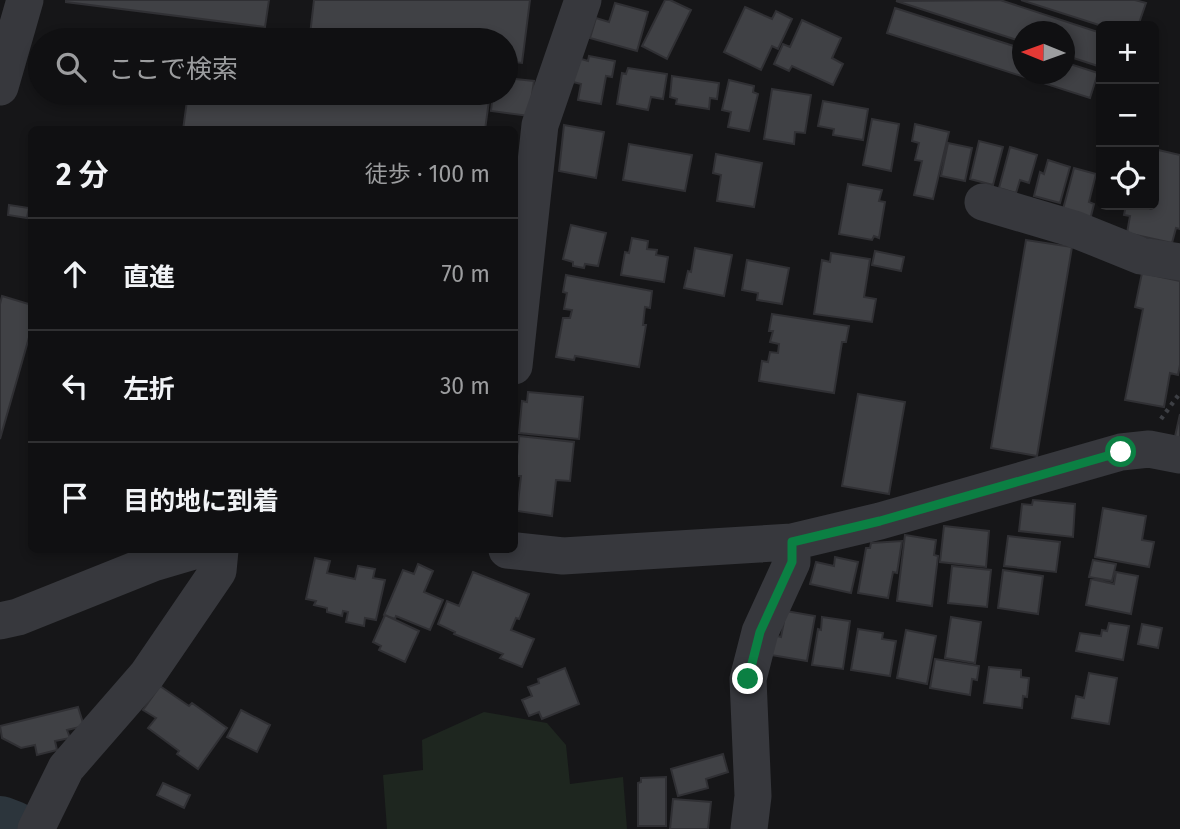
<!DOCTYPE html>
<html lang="ja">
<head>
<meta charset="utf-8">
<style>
	:root { --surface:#101012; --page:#19191b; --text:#f1f3f6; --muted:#9c9d9f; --line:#303032 }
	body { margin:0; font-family:"Fira Sans","Noto Sans JP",sans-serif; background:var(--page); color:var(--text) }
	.controls { position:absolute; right:21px; top:21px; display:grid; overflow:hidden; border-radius:10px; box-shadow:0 4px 10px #0003 }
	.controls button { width:63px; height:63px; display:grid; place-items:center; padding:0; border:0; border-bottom:2px solid var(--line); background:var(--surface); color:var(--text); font:35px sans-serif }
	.compass { position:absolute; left:1012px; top:21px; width:63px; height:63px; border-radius:50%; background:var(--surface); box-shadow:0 4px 10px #0003; rotate:271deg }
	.stop { position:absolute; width:21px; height:21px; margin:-16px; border:5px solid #0b8043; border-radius:50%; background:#fff }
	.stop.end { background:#0b8043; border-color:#fff; box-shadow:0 2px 7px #0008 }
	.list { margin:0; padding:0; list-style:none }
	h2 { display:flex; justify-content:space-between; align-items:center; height:91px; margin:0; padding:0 28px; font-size:30px }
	h2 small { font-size:23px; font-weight:400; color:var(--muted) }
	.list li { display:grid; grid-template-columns:46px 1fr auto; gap:21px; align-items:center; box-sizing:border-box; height:112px; padding:0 28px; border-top:2px solid var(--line) }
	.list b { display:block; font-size:26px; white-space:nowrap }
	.list em { font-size:23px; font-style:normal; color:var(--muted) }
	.icon { flex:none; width:38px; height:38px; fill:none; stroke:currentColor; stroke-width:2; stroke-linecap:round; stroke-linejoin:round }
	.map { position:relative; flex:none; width:1180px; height:829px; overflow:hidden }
	.search { position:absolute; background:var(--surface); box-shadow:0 4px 10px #0003; left:28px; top:28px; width:490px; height:77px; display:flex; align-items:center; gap:18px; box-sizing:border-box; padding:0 24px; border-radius:38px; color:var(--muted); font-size:26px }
	.panel { position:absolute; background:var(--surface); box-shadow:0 4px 10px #0003; left:28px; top:126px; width:490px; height:427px; border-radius:10px }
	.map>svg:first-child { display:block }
	.green { fill:#1e261f }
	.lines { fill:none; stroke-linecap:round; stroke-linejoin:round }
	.river { stroke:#2c353c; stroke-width:56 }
	.building { fill:#404145; stroke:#303034; stroke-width:2 }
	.path { stroke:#3d3f44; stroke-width:4.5; stroke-dasharray:3.5 5; stroke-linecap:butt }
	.minor { stroke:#37383d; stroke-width:37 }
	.route { stroke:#0b8043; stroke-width:9 }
</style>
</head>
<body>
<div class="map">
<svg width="1180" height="829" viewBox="0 0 1180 829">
	<rect width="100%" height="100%" fill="#161618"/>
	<path class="green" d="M484 712 547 723 566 745 570 784 623 777 627 829H387L383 775 423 770 422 740Z"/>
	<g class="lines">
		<path class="river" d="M0 824 13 829"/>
	</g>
	<path class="building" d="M66 0H269L265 27 66 2Z
		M314 0H530L522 63 506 61V40H346L310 35Z
		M665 0H670L691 10 667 59 642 46Z
		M1000 0 1101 33V67L1064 55V32H1023V42L896 1Z
		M1021 0H1135L1146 3 1138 26H1102Z
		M615 3 648 12 637 51 590 38 596 18 609 22Z
		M745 7 772 19 776 11 792 19 778 49 772 46 761 70 724 52Z
		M895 8 1023 49V74H1064V62L1098 73 1090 98 887 33Z
		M802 20 841 38 832 58 843 64 833 85 792 66 789 71 774 64 783 44 790 47Z
		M589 56 615 61 612 77 606 76 601 104 578 100 581 84 573 82 578 58 588 61Z
		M628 68 667 74 663 99 651 97 648 110 617 104 622 73 626 74Z
		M672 76 719 83 717 99 710 98 709 109 676 104 677 99 670 97Z
		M506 78 534 81 529 116 491 111 493 93H506Z
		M729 80 754 86 753 92 758 94 749 131 728 127 731 112 722 110Z
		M772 89 811 95 805 133 795 132 794 144 764 139Z
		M188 93H490L485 130H183Z
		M823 101 868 109 863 140 833 135 834 129 818 126Z
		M872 119 899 124 891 171 863 165Z
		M915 124 949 132 933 199 914 195 922 161 915 160 919 143 912 141Z
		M564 125 604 132 596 178 559 171Z
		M979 141 1003 147 993 185 970 179Z
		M948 143 972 148 965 181 941 176Z
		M629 144 692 155 685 191 623 180Z
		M1010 147 1037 155 1029 183 1020 180 1016 193 999 188Z
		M1154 149 1180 155V229L1176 228 1172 243 1127 233 1130 216 1124 215 1126 205H1154Z
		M716 154 762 163 754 207 717 201 721 175 713 173Z
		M1048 160 1070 167 1060 203 1034 196 1040 172 1044 174Z
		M1074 168 1096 174 1089 202 1094 204 1090 220 1062 213Z
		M848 184 882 190 879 201 885 202 879 238 874 236 872 240 839 234Z
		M9 205 29 208 27 218 8 215Z
		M571 225 606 233 598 266 585 264 584 268 573 266V262L563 259Z
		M632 238 648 241 647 249 657 250 656 255 668 257 664 282 621 275 625 252 629 253Z
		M1026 240 1072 247 1037 456 991 448Z
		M695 248 732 255 724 296 684 288 688 271 691 272Z
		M875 251 904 257 901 271 872 265Z
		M831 253 870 259 864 297 876 299 872 322 814 314 822 260 830 262Z
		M747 260 789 268 782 304 757 300 758 293 742 290Z
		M1142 273 1180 281V365L1178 375 1170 373 1164 407 1125 400 1143 309 1135 307Z
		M566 275 652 291 650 308 645 307 643 325H646L639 367 575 356 574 360 556 357 563 318H570L572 310 564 309 567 293 563 292Z
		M2 296 32 305V327L0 439V304Z
		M772 314 849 326 846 342H842L834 393 759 381 762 361 768 362 770 352 778 353 779 344 770 342 773 331H769Z
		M528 392 583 397 579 439 519 433 522 401 527 402Z
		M858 394 905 402 889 494 842 486Z
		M1180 414V442L1174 441Z
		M519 436 574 442 570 481 556 480 552 516 517 511 521 476H515Z
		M1033 500 1075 504 1073 537 1019 531 1022 504 1032 505Z
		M1103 508 1146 516 1142 540 1154 542 1149 567 1095 557Z
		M944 526 989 531 986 567 940 562Z
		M905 535 936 540 934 555 938 556 932 606 897 601Z
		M1008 536 1060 542 1056 572 1004 566Z
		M902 541 897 573 893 572 888 598 858 593 866 548H870L871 543Z
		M835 557 858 562 851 593 810 584 816 562 834 566Z
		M315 558 330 561 327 573 355 579 358 566 375 569 373 578 385 580 376 620 365 618 364 626 346 622 348 612 343 611 342 616 327 612V608L314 605 316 601 306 599Z
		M1093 560 1116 564 1112 581 1089 577Z
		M418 564 433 571 424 592 443 600 430 630 396 616 395 619 384 615 403 570 414 574Z
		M952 566 991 570 987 607 948 603Z
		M1003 570 1043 576 1038 614 998 608Z
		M473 572 529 594 519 619 516 618 511 630 534 639 522 667 500 658 503 654 454 634 455 632 438 624 447 601 459 606Z
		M1116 572 1138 576 1131 614 1086 605 1091 579 1114 584Z
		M786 611 815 616 807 661 771 655 774 635 781 637Z
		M385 615 419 631 405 662 379 650 381 646 373 642Z
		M822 617 850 621 843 669 812 665 818 629 821 630Z
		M951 617 981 622 975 663 945 658Z
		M1109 623 1129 626 1123 660 1076 651 1080 633 1101 636 1102 630 1107 631Z
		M1142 624 1162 628 1158 648 1138 644Z
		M858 629 883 633 882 639 896 641 890 676 851 670Z
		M906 630 936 636 927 684 897 678Z
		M935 659 979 666 977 680 972 679 970 695 930 688Z
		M989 667 1021 670V677L1029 678 1027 697 1023 696 1022 708 984 703Z
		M565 668 579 704 542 719 539 712 529 716 522 700 532 696 528 687 539 683 538 679Z
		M1089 673 1117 678 1109 724 1072 718 1076 696 1084 698Z
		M160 686 189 706 192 703 227 728 198 769 177 754 179 751 148 728 156 718 143 710Z
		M78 707 84 726 67 730 70 738 55 741 57 750 37 755 35 745 21 748 2 738 0 726Z
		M241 710 270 725 257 752 227 737Z
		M723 754 728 772 706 779 708 788 678 796 671 769Z
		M666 777V826H638V783L641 782V778Z
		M163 783 190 795 184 808 157 795Z
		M673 799 711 802 708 829H670Z"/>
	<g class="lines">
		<path class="path" d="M1161 419 1180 393"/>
		<path class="minor" d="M0 87 25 0
			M983 202 1074 229 1141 256 1180 262
			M514 366 540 125 583 0
			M507 550 563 556 792 542 880 521 1121 452 1149 449 1180 455
			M0 621 18 617 153 563 197 550
			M36 829 66 768 147 675 218 571 220 550
			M749 829 753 796 748 679 760 632 792 562V542"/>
	</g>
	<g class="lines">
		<path class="route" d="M748 679 760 632 792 562V542L880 521 1121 452"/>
	</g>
</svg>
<div class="controls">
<button>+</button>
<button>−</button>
<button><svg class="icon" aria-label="locate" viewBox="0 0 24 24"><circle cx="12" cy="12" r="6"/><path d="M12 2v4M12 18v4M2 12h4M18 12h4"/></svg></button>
</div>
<svg class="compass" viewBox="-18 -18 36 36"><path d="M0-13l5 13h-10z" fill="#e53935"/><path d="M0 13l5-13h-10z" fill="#9c9d9f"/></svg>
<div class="stop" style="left:1121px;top:452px"></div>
<div class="stop end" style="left:748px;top:679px"></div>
<div class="search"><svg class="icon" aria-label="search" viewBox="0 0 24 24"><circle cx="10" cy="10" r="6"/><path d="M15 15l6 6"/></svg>ここで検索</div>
<section class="panel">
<h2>2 分<small>徒歩 · 100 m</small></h2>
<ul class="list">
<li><svg class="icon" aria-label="ahead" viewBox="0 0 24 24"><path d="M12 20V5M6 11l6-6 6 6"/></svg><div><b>直進</b></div><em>70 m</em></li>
<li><svg class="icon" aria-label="left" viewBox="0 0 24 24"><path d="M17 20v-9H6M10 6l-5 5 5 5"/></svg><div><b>左折</b></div><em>30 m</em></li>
<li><svg class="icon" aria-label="arrive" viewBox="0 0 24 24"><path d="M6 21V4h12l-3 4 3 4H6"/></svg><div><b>目的地に到着</b></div></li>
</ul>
</section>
</div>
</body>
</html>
